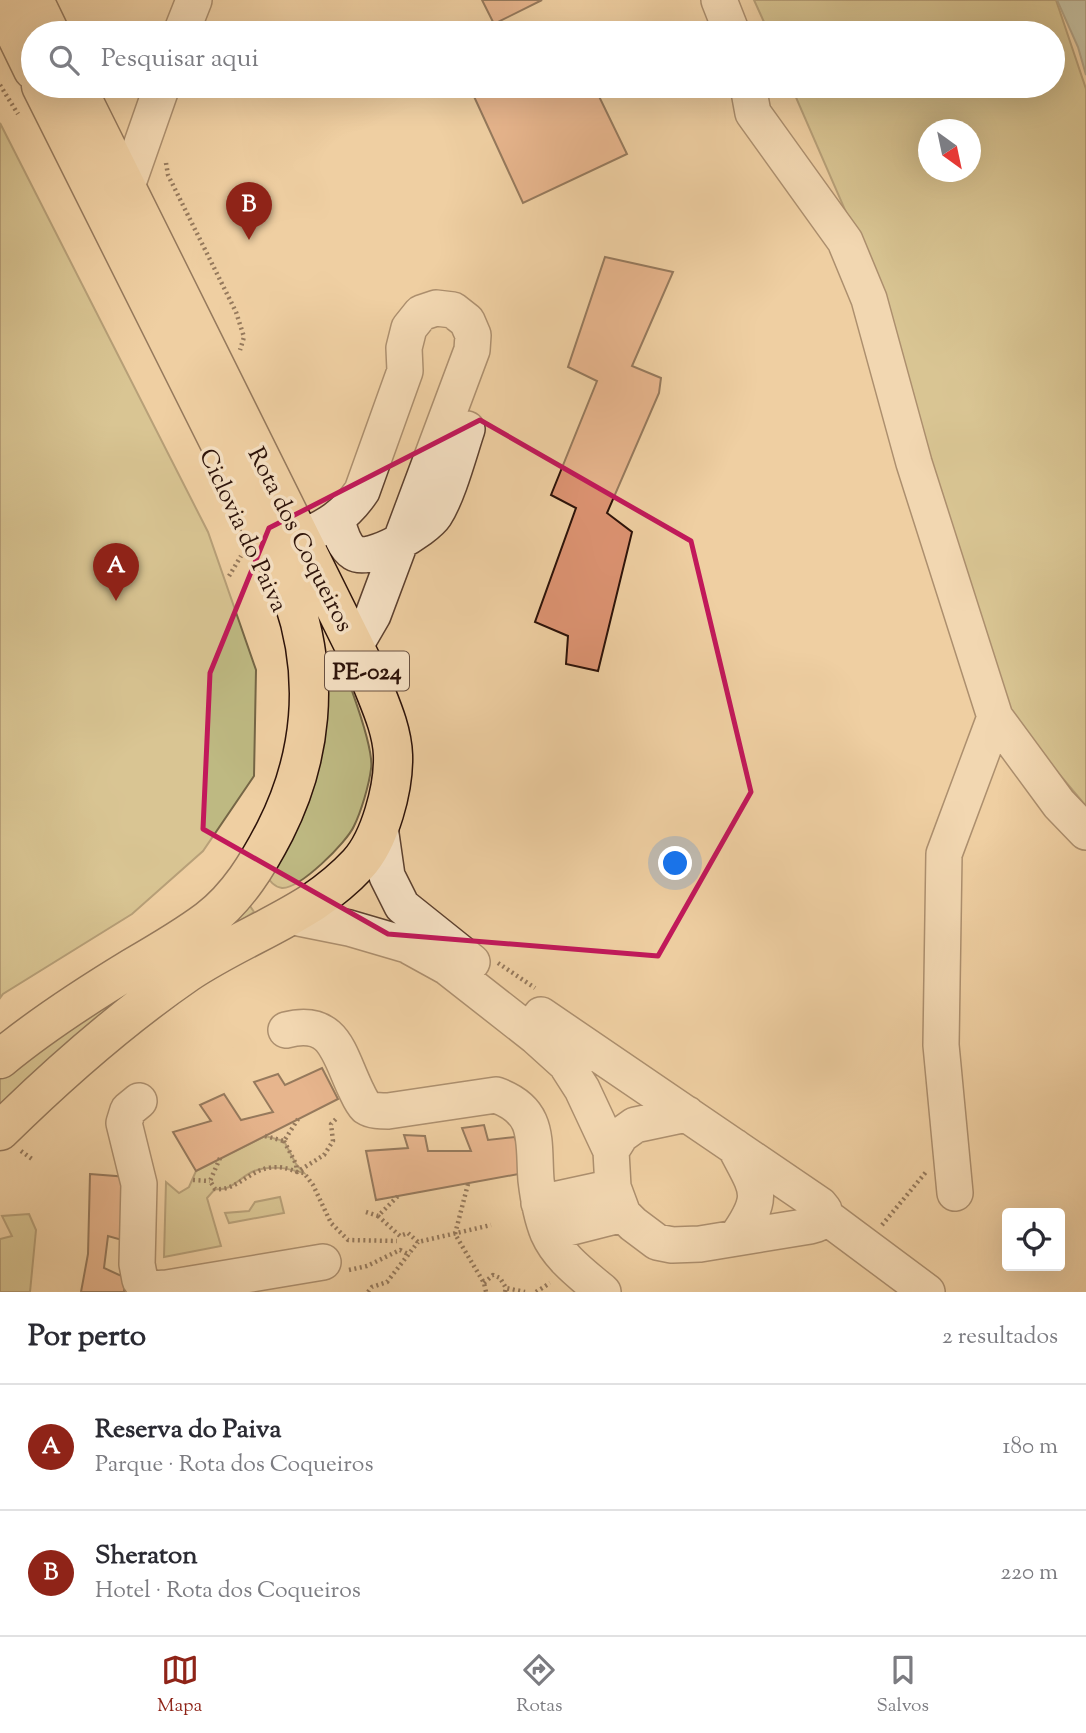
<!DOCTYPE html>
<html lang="pt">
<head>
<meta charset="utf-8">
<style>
	:root { --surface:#fff; --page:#f2f2f3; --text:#2b2b33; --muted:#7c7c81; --line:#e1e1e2; --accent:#8f2418 }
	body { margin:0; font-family:"Sorts Mill Goudy",serif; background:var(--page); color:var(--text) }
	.controls { position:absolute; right:21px; bottom:21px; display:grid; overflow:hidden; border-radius:7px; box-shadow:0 7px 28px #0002 }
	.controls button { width:63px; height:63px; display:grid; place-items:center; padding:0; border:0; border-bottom:2px solid var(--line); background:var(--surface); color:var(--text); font:35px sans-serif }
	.compass { position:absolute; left:918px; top:119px; width:63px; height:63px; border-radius:50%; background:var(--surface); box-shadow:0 7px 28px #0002; rotate:147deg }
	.you { position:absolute; left:676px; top:864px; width:24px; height:24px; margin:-18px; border:5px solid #fff; border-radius:50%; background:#1a73e8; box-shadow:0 0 0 10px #1a73e833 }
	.badge { display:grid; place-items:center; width:46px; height:46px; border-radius:50%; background:var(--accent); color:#fff; font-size:23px; font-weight:700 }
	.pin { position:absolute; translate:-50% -58px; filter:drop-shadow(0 2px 4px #0008) }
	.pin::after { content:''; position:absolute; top:37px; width:24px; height:21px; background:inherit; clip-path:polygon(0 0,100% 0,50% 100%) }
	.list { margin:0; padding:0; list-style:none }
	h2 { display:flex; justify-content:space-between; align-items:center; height:91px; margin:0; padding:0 28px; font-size:30px }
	h2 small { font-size:23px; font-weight:400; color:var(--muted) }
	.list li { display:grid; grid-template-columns:46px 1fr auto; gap:21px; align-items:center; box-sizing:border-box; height:126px; padding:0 28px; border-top:2px solid var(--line) }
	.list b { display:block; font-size:26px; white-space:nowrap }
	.list p { margin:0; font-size:23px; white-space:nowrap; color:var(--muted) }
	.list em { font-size:23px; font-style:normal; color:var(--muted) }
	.icon { flex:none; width:38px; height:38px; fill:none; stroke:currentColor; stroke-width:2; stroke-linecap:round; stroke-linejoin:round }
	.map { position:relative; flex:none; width:1086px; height:1292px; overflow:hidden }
	.search { position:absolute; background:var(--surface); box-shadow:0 7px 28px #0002; left:21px; right:21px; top:21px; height:77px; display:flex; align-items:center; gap:18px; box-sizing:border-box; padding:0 24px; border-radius:38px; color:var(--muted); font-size:26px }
	.sheet { height:343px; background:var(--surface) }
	nav { display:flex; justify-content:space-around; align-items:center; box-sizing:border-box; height:98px; border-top:2px solid var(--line); background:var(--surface); font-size:19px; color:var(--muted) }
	nav a { display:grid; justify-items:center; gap:4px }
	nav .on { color:var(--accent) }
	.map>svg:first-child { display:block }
	.green { fill:#beb982; stroke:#756646; stroke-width:2; fill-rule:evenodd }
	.water { fill:#9ab6aa; stroke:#6e746a; stroke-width:2 }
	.building { fill:#de9473; stroke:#2c1209; stroke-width:2 }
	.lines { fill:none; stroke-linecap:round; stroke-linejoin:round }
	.minor-casing { stroke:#5d412f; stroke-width:38 }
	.major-casing { stroke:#2c1209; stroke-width:41 }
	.path { stroke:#2c1209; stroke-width:4.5; stroke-dasharray:2 3.5; stroke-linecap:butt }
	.minor { stroke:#f5e0c3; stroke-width:35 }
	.major { stroke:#efcfa2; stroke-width:38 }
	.marked { fill:none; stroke:#c2185b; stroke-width:5; stroke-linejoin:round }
	.labels { text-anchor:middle; stroke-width:7; stroke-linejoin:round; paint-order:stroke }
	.shield { fill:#f5e0c3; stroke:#685041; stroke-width:2 }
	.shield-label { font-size:23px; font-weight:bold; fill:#2c1209 }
	.street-label { font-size:24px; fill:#2c1209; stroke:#f5e0c3 }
</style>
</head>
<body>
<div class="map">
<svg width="1086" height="1292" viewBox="0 0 1086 1292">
	<rect width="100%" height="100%" fill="#efcfa2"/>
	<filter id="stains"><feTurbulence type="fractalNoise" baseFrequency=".00286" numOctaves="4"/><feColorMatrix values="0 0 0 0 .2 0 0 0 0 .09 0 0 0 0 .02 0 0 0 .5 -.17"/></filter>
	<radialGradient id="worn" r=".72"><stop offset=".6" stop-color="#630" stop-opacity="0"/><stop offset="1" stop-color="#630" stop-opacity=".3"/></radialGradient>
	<path class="green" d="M754 0H1056L1086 89V806L1002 706 849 219 791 86H1053V33H769ZM928 130H970V172H928Z
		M0 123 208 532 256 670 254 776 203 851 132 914 3 994 0 998Z
		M337 682 352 691C358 708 374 752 371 769 369 785 361 812 354 826 347 842 300 889 282 888 274 887 270 881 266 875L314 685Z
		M242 894 254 912 142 983 82 1030 0 1105V1073Z
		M265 1136 284 1141 296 1164 304 1173C287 1168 271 1165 254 1171 238 1178 233 1191 215 1189L207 1198 221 1246 164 1257 166 1182 179 1193 189 1187 196 1171Z
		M280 1197 284 1213 229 1223 225 1213 249 1211 255 1202Z
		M29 1214 36 1230 30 1292H0V1239L12 1236 2 1216Z"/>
	<path class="water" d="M1057 0H1086V75L1078 47Z"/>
	<path class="building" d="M482 0H542L494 24Z
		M479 86H594L627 154 523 203 471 90Z
		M605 257 673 272 632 366 661 378 659 393 607 513 632 532 598 671 566 664 568 636 535 622 576 508 551 495 597 381 568 367Z
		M322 1068 338 1099 196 1171 173 1132 211 1121 200 1105 224 1094 241 1120 273 1112 254 1082 278 1074 285 1085Z
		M484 1125 488 1140 515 1137 524 1173 376 1200 366 1151 408 1148 404 1135 425 1136 428 1151H471L462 1128Z
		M90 1174 128 1177 122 1240 108 1236 104 1268 126 1278 124 1292H81L88 1254Z"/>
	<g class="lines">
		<defs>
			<path id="minor" d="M719 0 732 33
				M181 33 194 0
				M748 86 753 113 845 241 869 299 914 463 995 717 1059 804 1086 832
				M126 189 162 86
				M337 520C340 531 343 546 354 553 370 563 425 530 435 515 448 495 459 453 467 429
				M300 538C327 527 346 515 362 491L405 371 404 348 409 328 421 313 436 308 453 310 467 321 473 335 472 350 373 615 355 646
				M380 827 387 876 402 906 472 962
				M289 916 349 928 407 945 447 967 535 1036 566 1064 582 1089 611 1151 613 1187 623 1214 633 1224 657 1242 672 1245 700 1244 810 1226 817 1224 825 1216
				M541 1015 820 1205 824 1210 825 1216
				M286 1030C334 1018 338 1052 355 1088 358 1094 361 1102 366 1107 372 1111 381 1111 388 1111L496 1095C541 1111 533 1141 536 1180 538 1197 541 1216 548 1233 559 1258 583 1275 603 1292
				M139 1101 128 1110 124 1123 139 1184 137 1264 140 1280 151 1289 167 1288 323 1262
				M735 1147C758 1191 766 1195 736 1238
				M611 1151 621 1135 635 1125 687 1114
				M955 1193 941 1045 944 854 995 717
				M539 1203 613 1187
				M825 1216 927 1292
				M548 1233 623 1214"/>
			<path id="major" d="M34 0 50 33
				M0 2 33 70
				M0 1059C41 1025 86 996 132 968 158 953 184 938 208 920 238 897 258 864 275 831 312 758 320 678 293 599 287 579 276 560 268 540L41 86
				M0 1131C59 1073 119 1020 187 973 227 946 273 928 313 902 329 891 344 879 358 864 380 840 394 788 393 755 392 728 379 702 370 678L76 86"/>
		</defs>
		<use href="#minor" class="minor-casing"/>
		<use href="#major" class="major-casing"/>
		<path class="path" d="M0 85 18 114
			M166 163 168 175 236 312 244 337 240 350
			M229 576 241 556
			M498 963 535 988
			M265 1136 284 1141 298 1119
			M284 1141 296 1164 297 1172 304 1173 313 1185 331 1223 348 1240 397 1241
			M21 1151 32 1159
			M220 1158 210 1181 215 1189C244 1192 255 1154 297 1172L324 1155 333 1141 331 1124 338 1117
			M193 1180 210 1181
			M468 1184 455 1234 484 1283 486 1292
			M366 1212 378 1216 398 1196
			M378 1216 400 1236 408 1233 418 1242 491 1225
			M882 1225 926 1172
			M349 1270 367 1266 400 1250 410 1255
			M484 1283 493 1275 500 1278 506 1288
			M368 1292 372 1287 387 1282 418 1242
			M505 1292 506 1288 525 1292
			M536 1292 550 1283"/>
		<use href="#minor" class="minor"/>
		<use href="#major" class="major"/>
	</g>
	<path d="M0 0H1086V1292H0ZM480 420 691 541 751 792 658 956 388 934 203 829 210 673 269 528Z" fill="#efcfa2" fill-opacity=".55" fill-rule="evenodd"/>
	<path class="marked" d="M480 420 691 541 751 792 658 956 388 934 203 829 210 673 269 528Z"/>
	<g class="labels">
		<rect class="shield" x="325" y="651.5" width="84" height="39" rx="5"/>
		<g class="shield-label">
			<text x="367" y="679">PE-024</text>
		</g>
		<g class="street-label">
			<text transform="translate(244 530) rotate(65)" y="8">Ciclovia do Paiva</text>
			<text transform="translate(301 539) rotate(63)" y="8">Rota dos Coqueiros</text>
		</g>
	</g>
	<rect width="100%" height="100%" filter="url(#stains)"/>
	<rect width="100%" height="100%" fill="url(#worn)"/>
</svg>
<div class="controls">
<button><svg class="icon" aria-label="locate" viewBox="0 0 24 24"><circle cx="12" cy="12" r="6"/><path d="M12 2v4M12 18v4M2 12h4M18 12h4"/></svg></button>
</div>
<svg class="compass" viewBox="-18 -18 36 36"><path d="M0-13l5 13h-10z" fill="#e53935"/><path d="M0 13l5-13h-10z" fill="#7c7c81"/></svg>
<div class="you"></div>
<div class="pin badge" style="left:116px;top:601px">A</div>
<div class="pin badge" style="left:249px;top:240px">B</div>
<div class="search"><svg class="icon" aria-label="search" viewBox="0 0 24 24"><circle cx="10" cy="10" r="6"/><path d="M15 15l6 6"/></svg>Pesquisar aqui</div>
</div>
<section class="sheet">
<h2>Por perto<small>2 resultados</small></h2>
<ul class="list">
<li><span class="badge">A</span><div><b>Reserva do Paiva</b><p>Parque · Rota dos Coqueiros</p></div><em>180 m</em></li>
<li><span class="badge">B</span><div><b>Sheraton</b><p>Hotel · Rota dos Coqueiros</p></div><em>220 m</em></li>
</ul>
</section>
<nav>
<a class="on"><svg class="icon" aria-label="map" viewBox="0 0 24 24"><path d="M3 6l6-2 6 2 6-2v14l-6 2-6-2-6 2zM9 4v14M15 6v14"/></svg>Mapa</a>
<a><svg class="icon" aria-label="directions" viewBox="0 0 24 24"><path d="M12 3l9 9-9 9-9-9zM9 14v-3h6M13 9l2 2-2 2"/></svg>Rotas</a>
<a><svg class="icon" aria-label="saved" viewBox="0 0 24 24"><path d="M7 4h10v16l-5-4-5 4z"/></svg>Salvos</a>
</nav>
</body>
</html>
